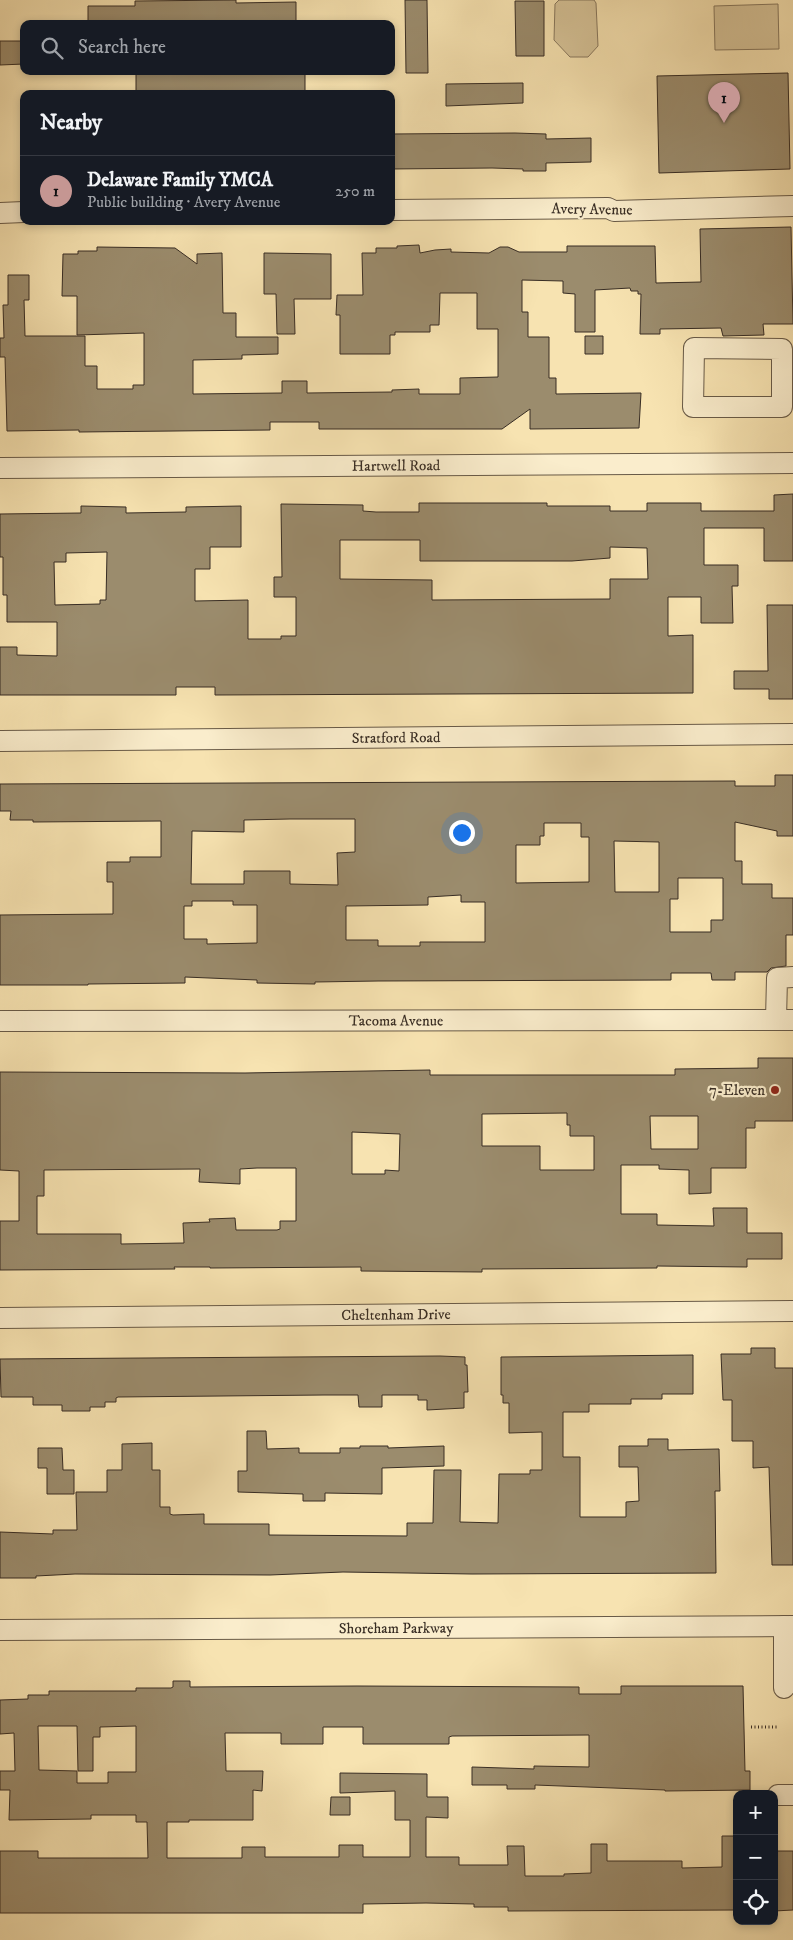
<!DOCTYPE html>
<html lang="en">
<head>
<meta charset="utf-8">
<style>
	:root { --surface:#171b24; --page:#20242c; --text:#f1f3f6; --muted:#9ea1a6; --line:#363941; --accent:#c59692 }
	body { margin:0; font-family:"IM FELL DW Pica",serif; background:var(--page); color:var(--text) }
	.controls { position:absolute; right:15px; bottom:15px; display:grid; overflow:hidden; border-radius:10px; box-shadow:0 2px 8px #0003 }
	.controls button { width:45px; height:45px; display:grid; place-items:center; padding:0; border:0; border-bottom:1px solid var(--line); background:var(--surface); color:var(--text); font:25px sans-serif }
	.you { position:absolute; left:461px; top:832px; width:18px; height:18px; margin:-12px; border:4px solid #fff; border-radius:50%; background:#1a73e8; box-shadow:0 0 0 8px #1a73e833 }
	.badge { display:grid; place-items:center; width:32px; height:32px; border-radius:50%; background:var(--accent); color:#111; font-size:16px; font-weight:700 }
	.pin { position:absolute; translate:-50% -41px; filter:drop-shadow(0 1px 2px #0008) }
	.pin::after { content:''; position:absolute; top:26px; width:18px; height:15px; background:inherit; clip-path:polygon(0 0,100% 0,50% 100%) }
	.list { margin:0; padding:0; list-style:none }
	h2 { display:flex; justify-content:space-between; align-items:center; height:65px; margin:0; padding:0 20px; font-size:21px }
	h2 small { font-size:16px; font-weight:400; color:var(--muted) }
	.list li { display:grid; grid-template-columns:32px 1fr auto; gap:15px; align-items:center; box-sizing:border-box; height:70px; padding:0 20px; border-top:1px solid var(--line) }
	.list b { display:block; font-size:19px; white-space:nowrap }
	.list p { margin:0; font-size:16px; white-space:nowrap; color:var(--muted) }
	.list em { font-size:16px; font-style:normal; color:var(--muted) }
	.icon { flex:none; width:28px; height:28px; fill:none; stroke:currentColor; stroke-width:2; stroke-linecap:round; stroke-linejoin:round }
	.map { position:relative; flex:none; width:793px; height:1940px; overflow:hidden }
	.search { position:absolute; background:var(--surface); box-shadow:0 2px 8px #0003; left:20px; top:20px; width:375px; height:55px; display:flex; align-items:center; gap:12px; box-sizing:border-box; padding:0 18px; border-radius:10px; color:var(--muted); font-size:19px }
	.panel { position:absolute; background:var(--surface); box-shadow:0 2px 8px #0003; left:20px; top:90px; width:375px; height:135px; border-radius:10px }
	.map>svg:first-child { display:block }
	.green { fill:#d7c499; stroke:#88785e }
	.building { fill:#9b8c6d; stroke:#382d24; fill-rule:evenodd }
	.lines { fill:none; stroke-linecap:round; stroke-linejoin:round }
	.minor-casing { stroke:#685a47; stroke-width:22 }
	.path { stroke:#382d24; stroke-width:3; stroke-dasharray:1 2.5; stroke-linecap:butt }
	.minor { stroke:#faedcc; stroke-width:20 }
	.poi-dot { fill:#8f2418; stroke:#faedcc; stroke-width:2 }
	.labels { text-anchor:middle; stroke-width:4.5; stroke-linejoin:round; paint-order:stroke }
	.street-label { font-size:15px; fill:#382d24; stroke:#faedcc }
	.poi-label { font-size:15px; fill:#382d24; stroke:#faedcc; text-anchor:end }
</style>
</head>
<body>
<div class="map">
<svg width="793" height="1940" viewBox="0 0 793 1940">
	<rect width="100%" height="100%" fill="#f7e3b1"/>
	<filter id="stains"><feTurbulence type="fractalNoise" baseFrequency=".004" numOctaves="4"/><feColorMatrix values="0 0 0 0 .2 0 0 0 0 .09 0 0 0 0 .02 0 0 0 .5 -.17"/></filter>
	<radialGradient id="worn" r=".72"><stop offset=".6" stop-color="#630" stop-opacity="0"/><stop offset="1" stop-color="#630" stop-opacity=".3"/></radialGradient>
	<path class="green" d="M559 0H594L596 3 598 46 588 57H570L554 40 555 4Z
		M778 4 779 49 715 50 714 6Z"/>
	<path class="building" d="M236 0V3L296 2V24H88V6H135V1Z
		M405 0H427L428 73H406Z
		M515 1H544V56H516Z
		M0 41H24V64L0 65Z
		M136 71H305V94H136Z
		M788 73 790 169 659 173 657 76Z
		M523 83V103L446 106V84Z
		M515 133 546 134V139L591 138V162L546 163V171H523V169L492 168 391 169V134Z
		M791 227 793 324H763L764 335 723 336 721 328 660 329V334H640L641 294H638V291H631L630 288 595 290V332H575V294L563 293V281L522 280V312H528V337H549V378H556V394L641 393 639 428 530 429V409L502 429H319V422H270V430L79 432V430L7 431 5 357H0V338H4L3 305H8V275H29V300H24L25 336H85V366H97V389H133V385H144V333L77 335V296H62L63 254H78V251H97V247L175 248 197 264V254L222 253 223 313H236V337H278V354L242 355V359L193 360V394L282 393V381H307V393L392 392V390L419 389V394H460V378L498 377V329H477V293H440L439 325H430V332H395V335H390V354H340V315H336L337 295H363L362 253H376V248H397V246L419 245 420 253 435 250 451 249V252L489 253 500 247H508L519 252H567V246H655L656 283 701 282 700 229Z
		M264 253 331 254V299H294L295 334H277L276 294H264Z
		M585 336H603V354H585Z
		M793 494V561H764V528H704V565H738V586H732L733 623H701V597H668V636L693 635V693L215 695V687H176V695H0V647H17V655L57 656V622H7V595H3V557H0V514L81 513V506L126 507V513L186 512V507L241 506V547H210V569H195V601L248 600V639H281V636H296V597H274V577H282L281 504 363 505V511L376 512H419V503H547V506H610V511H647V503H701V511H774V495ZM340 540H420V561H572L610 558V547L647 548 648 579H610V599L432 600V580L340 579ZM107 552 106 600H100V604L55 605 54 562H66V553Z
		M767 605H793V699H769V689H734V671H768Z
		M775 775H793V836H777V831L735 822V861H742V884H772V898H793V935H786V966L771 968 767 972H735V980H712L711 973H671V980L378 981 315 982V984L257 983V980L185 977V983L88 984V985H0V915L113 914V882H107V862H130V857H161V821L33 822V820H10L11 811H0V784L735 781V786H775ZM290 819H355V852L337 853 338 885 290 884V871H244V884H191L192 831 244 832V820ZM544 823H581V837H589V882L516 883V845H540V836H544ZM614 841 659 842V892H615ZM678 878H723V920H711V932H670V899H678ZM461 895V902H485V942H420V946H378V940H346V906L428 905V897ZM192 901H233V905H257V943L207 944V939H184V906H192Z
		M758 1058H793V1121H755V1128H746V1168H711V1193L689 1194V1170L659 1169V1165H621V1214H657V1225L714 1226 713 1208H747V1233H782V1259H747V1267L657 1266V1268L482 1269V1272L361 1271V1267L210 1268V1267H174L175 1269 0 1270V1221H19V1171L0 1170V1072L245 1073 430 1070V1075H675V1069L758 1068ZM567 1113V1125H570V1136H594V1170H540V1146H482V1114ZM650 1116H698V1149H651ZM352 1132 400 1134 399 1171 385 1170V1174H352ZM257 1168H296V1221H280V1229L277 1230H236L235 1218 209 1219 210 1222 183 1223 184 1243 121 1244V1234H37V1196H44V1170L200 1169 199 1182 240 1184V1169Z
		M751 1348H775V1368H793V1565H772L769 1467 753 1468V1441H732V1400H723L721 1354H751Z
		M693 1355V1394H662V1399H631V1404H589V1412H563V1457H580V1517H626V1502L639 1501 638 1467H619V1446H648V1439H668V1450L719 1449 720 1491H715L716 1573 472 1574 343 1572 270 1575 75 1574 36 1576V1578H0V1532L53 1534V1530H77L76 1492H107V1470H122V1444L152 1443V1470H160V1507H170V1514L173 1515 204 1514V1524H269V1535L407 1536V1523H433L434 1470H461L460 1522 498 1523 499 1474H530V1470H542V1432L509 1433V1403H503V1395H501V1357Z
		M440 1356 465 1357V1365H467L468 1392H464V1408L427 1410V1400H418V1395H382V1407H359L358 1395H324L118 1397 116 1398V1402H105V1407H90V1411H62V1405H33V1397H1L0 1359Z
		M247 1431H266L267 1449 299 1448V1453H340V1448H360V1446H388V1448L444 1446V1466L382 1468V1494L325 1493V1501H303V1494L238 1492V1471H247Z
		M38 1448H62L63 1470H74V1494H47V1468H38Z
		M173 1681H190V1687L357 1686 579 1687V1694H621V1686H743L745 1771H750V1790L665 1791V1790L535 1785V1789H507V1785H472V1767L534 1769V1766L589 1767V1735L452 1736 449 1737V1744H363V1727H323V1744H281V1733H225L226 1771H263L262 1791 253 1790V1820H189V1822H167V1858H242V1847H265V1857H339V1845H363V1857H410V1820H395V1791L340 1793V1773L427 1774V1797H448V1818L426 1817V1857H459V1865H508L507 1846H524L525 1876H564V1874L591 1873V1844H607V1861H682V1868L722 1867V1836H737V1910L508 1911V1907H474V1904L426 1903 363 1904V1913H0V1851H38V1858H148L147 1822H136V1815H91V1819L9 1820 10 1790H0V1771H15L14 1733 0 1734V1700L28 1699V1695H49V1691H136V1688H171L173 1687ZM38 1726H77L78 1771H93V1737H100V1727L136 1726V1772H108V1783H77V1771L39 1770Z
		M331 1797H350V1815H330Z
		M774 1851H793V1910L774 1911Z"/>
	<g class="lines">
		<defs>
			<g id="minor">
				<path d="M391 210 608 208 614 211 793 206"/>
				<path d="M0 213 24 212"/>
				<path d="M694 348 782 349V407H693Z"/>
				<path id="s1" d="M0 468 793 463"/>
				<path id="s2" d="M0 741 793 734"/>
				<path d="M776 1020 777 978 793 977"/>
				<path id="s3" d="M0 1021 793 1020"/>
				<path id="s4" d="M0 1318 793 1311"/>
				<path id="s5" d="M0 1630 793 1626"/>
				<path d="M784 1688V1626"/>
				<path d="M778 1795H793"/>
			</g>
		</defs>
		<use href="#minor" class="minor-casing"/>
		<path class="path" d="M751 1727H777"/>
		<use href="#minor" class="minor"/>
	</g>
	<circle class="poi-dot" cx="775" cy="1090" r="5"/>
	<g class="labels">
		<g class="street-label">
			<text transform="translate(592 209) rotate(1)" y="5">Avery Avenue</text>
			<text dy="5" stroke="none"><textPath href="#s1" startOffset="396">Hartwell Road</textPath></text>
			<text dy="5" stroke="none"><textPath href="#s2" startOffset="396">Stratford Road</textPath></text>
			<text dy="5" stroke="none"><textPath href="#s3" startOffset="396">Tacoma Avenue</textPath></text>
			<text dy="5" stroke="none"><textPath href="#s4" startOffset="396">Cheltenham Drive</textPath></text>
			<text dy="5" stroke="none"><textPath href="#s5" startOffset="396">Shoreham Parkway</textPath></text>
		</g>
		<g class="poi-label">
			<text x="765" y="1095">7-Eleven</text>
		</g>
	</g>
	<rect width="100%" height="100%" filter="url(#stains)"/>
	<rect width="100%" height="100%" fill="url(#worn)"/>
</svg>
<div class="controls">
<button>+</button>
<button>−</button>
<button><svg class="icon" aria-label="locate" viewBox="0 0 24 24"><circle cx="12" cy="12" r="6"/><path d="M12 2v4M12 18v4M2 12h4M18 12h4"/></svg></button>
</div>
<div class="you"></div>
<div class="pin badge" style="left:724px;top:123px">1</div>
<div class="search"><svg class="icon" aria-label="search" viewBox="0 0 24 24"><circle cx="10" cy="10" r="6"/><path d="M15 15l6 6"/></svg>Search here</div>
<section class="panel">
<h2>Nearby<small></small></h2>
<ul class="list">
<li><span class="badge">1</span><div><b>Delaware Family YMCA</b><p>Public building · Avery Avenue</p></div><em>250 m</em></li>
</ul>
</section>
</div>
</body>
</html>
